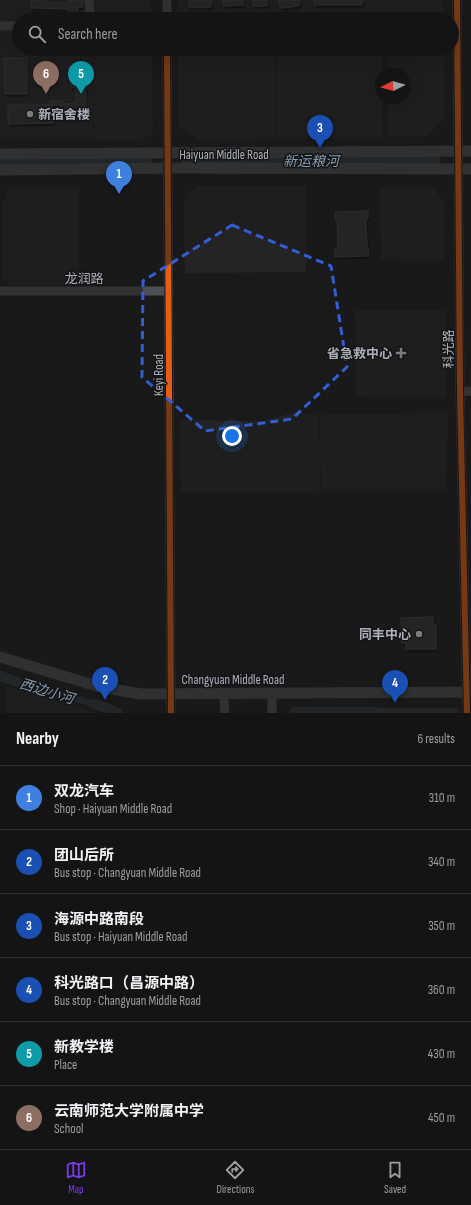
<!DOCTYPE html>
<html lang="en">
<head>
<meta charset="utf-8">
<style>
	:root { --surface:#141414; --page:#1d1d1d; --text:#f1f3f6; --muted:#9d9ea0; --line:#333334; --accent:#7c3aed }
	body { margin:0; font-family:"Sofia Sans Condensed","Noto Sans SC",sans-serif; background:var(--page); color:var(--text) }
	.compass { position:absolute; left:375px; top:68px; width:36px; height:36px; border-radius:50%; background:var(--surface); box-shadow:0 4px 16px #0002; rotate:265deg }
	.you { position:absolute; left:232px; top:436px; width:14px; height:14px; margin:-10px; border:3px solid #fff; border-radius:50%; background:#1a73e8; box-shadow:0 0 0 6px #1a73e833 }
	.badge { display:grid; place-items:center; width:26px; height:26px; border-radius:50%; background:var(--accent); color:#fff; font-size:13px; font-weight:700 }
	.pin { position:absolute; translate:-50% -33px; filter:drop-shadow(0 1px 2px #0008) }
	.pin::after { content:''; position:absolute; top:21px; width:14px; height:12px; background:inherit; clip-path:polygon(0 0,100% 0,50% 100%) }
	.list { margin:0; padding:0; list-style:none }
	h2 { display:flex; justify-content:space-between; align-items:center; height:52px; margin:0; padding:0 16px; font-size:17px }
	h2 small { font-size:13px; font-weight:400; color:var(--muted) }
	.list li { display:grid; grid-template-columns:26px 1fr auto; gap:12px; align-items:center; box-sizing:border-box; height:64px; padding:0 16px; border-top:1px solid var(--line) }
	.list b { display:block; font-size:15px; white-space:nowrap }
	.list p { margin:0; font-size:13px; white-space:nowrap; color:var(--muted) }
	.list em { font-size:13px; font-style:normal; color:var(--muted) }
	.icon { flex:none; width:22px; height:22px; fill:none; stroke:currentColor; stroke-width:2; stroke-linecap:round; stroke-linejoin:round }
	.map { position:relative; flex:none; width:471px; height:713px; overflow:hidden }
	.search { position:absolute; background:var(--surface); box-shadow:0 4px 16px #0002; left:12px; right:12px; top:12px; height:44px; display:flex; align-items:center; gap:10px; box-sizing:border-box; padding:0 14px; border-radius:22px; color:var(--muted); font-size:15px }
	.sheet { height:436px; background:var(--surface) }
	nav { display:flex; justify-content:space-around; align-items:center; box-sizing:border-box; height:56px; border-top:1px solid var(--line); background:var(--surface); font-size:11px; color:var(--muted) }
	nav a { display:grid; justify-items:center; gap:2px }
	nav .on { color:var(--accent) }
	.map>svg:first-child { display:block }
	.built { fill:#242426 }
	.green { fill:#202721 }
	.water { fill:#2d353c }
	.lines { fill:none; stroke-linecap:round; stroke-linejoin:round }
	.river { stroke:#2d353c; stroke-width:10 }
	.building { fill:#323232; stroke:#424346; filter:url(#shadow) }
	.minor { stroke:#4e4f53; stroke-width:9 }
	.major { stroke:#4b4c4f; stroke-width:11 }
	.cycleway-casing { stroke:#141416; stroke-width:8 }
	.cycleway { stroke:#e95d12; stroke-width:6 }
	.marked { fill:none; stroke:#325dd4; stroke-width:3; stroke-dasharray:8 5; stroke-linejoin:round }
	.poi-dot { fill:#797c82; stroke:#141416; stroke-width:1.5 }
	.labels { text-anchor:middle; stroke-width:3; stroke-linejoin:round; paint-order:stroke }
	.poi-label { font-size:13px; font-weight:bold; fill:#acb0ba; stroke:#141416; text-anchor:end }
	.street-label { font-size:13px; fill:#acb0ba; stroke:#141416 }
	.water-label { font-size:14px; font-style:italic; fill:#859db2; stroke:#141416 }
</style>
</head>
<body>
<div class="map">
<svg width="471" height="713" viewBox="0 0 471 713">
	<defs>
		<filter id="shadow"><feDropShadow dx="1.5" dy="2.5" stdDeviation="0" flood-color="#0009"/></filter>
	</defs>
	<rect width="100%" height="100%" fill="#1a1a1a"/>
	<path class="built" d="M0 0H92V19H19V49H92L93 139H0Z
		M93 0H151L152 19H93Z
		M177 0H443V19H178Z
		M93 49H152L153 133 142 140H94Z
		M177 49H275L276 139 199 140 179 127Z
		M276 49H382L381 98H382L383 139H277Z
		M387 49H444V117L428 136 388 137V98H405V74H388Z
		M198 186H306V272L185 273 184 205 189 193Z
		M10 187 79 188V286L10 285 2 276V203Z
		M380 187H433L444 203 445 260 381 259Z
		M446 309V397L356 396 355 310Z
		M297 412 319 415 320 492H181L179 420 263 421Z
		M448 412 446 491H321L320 415Z
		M65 703 96 713H65Z"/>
	<path class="green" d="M0 0H26V12L0 13Z
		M6 686 65 703V713H7Z"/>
	<path class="water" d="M5 675 108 705 107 711 5 682Z
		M353 708V713H315V710Z
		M363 708H458V713H363Z"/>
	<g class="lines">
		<path class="river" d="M0 162H147
			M187 162 436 160
			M0 676 17 682
			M94 704 107 708 118 713
			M295 712H377"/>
	</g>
	<path class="building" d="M31 0H46V3H69V0H83V7H78V13H68V9L31 8Z
		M189 0H211V7H189Z
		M223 0H243V5L223 6Z
		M253 0H267V6H253Z
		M279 0H299V6L281 8V6H279Z
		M314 0H362V5H314Z
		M4 58H27V94H5Z
		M85 65 86 119H63L61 105H52L49 101H64V104L76 103V87H71L68 66Z
		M8 105H52L53 123 8 124Z
		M368 211V219H366L367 248H368L369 256 335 257V249L338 248 337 220H335V212Z
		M433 617V625H436V649H406V643H402L401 618Z"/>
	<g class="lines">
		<path class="minor" d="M89 0 90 19
			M167 0V19
			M457 0 460 392 467 713
			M0 26H19
			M167 49 171 713
			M0 291H169
			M460 392 471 391
			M272 693V713
			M224 701 225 713"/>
		<path class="major" d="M0 154 471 151
			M0 170 168 168 471 169
			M0 657 100 687 141 694 471 692"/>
		<defs>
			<path id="cycleway" d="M457 0 460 392 467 713
				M167 49 171 713"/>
		</defs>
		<use href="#cycleway" class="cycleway-casing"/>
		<use href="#cycleway" class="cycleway"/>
	</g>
	<path d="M0 0H471V713H0ZM232 225 331 266 347 367 292 419 205 431 142 377 143 281Z" fill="#1a1a1a" fill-opacity=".55" fill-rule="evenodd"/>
	<path class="marked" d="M232 225 331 266 347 367 292 419 205 431 142 377 143 281Z"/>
	<g class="poi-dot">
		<circle cx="30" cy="114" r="4"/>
		<path d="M399 347h4v4h4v4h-4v4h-4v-4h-4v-4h4z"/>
		<circle cx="419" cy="634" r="4"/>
	</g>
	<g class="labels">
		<g class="poi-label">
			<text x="38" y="119" text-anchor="start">新宿舍楼</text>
			<text x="392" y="358">省急救中心</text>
			<text x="411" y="639">同丰中心</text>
		</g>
		<g class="street-label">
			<text x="224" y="159">Haiyuan Middle Road</text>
			<text x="84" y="283">龙润路</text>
			<text transform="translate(448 349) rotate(-90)" y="5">科光路</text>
			<text transform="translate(158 375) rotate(-90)" y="5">Keyi Road</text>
			<text x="233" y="684">Changyuan Middle Road</text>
		</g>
		<g class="water-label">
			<text x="311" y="166">新运粮河</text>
			<text transform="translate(47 691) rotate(17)" y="5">西边小河</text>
		</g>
	</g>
</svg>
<svg class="compass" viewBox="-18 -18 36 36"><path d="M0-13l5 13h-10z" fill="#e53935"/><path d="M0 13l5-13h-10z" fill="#9d9ea0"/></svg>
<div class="you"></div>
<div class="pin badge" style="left:119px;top:194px;background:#3f7fe0">1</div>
<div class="pin badge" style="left:105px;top:700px;background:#1a4fb4">2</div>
<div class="pin badge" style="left:320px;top:148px;background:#1a4fb4">3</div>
<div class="pin badge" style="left:395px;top:703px;background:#1a4fb4">4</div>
<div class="pin badge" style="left:81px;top:94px;background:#0f9aa8">5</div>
<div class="pin badge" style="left:46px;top:94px;background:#8d6e63">6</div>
<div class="search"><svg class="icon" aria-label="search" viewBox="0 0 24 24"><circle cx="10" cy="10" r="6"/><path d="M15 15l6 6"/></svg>Search here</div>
</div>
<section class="sheet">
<h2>Nearby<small>6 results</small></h2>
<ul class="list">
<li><span class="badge" style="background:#3f7fe0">1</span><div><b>双龙汽车</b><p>Shop · Haiyuan Middle Road</p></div><em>310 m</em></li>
<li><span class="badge" style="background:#1a4fb4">2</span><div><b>团山后所</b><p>Bus stop · Changyuan Middle Road</p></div><em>340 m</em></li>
<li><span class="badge" style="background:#1a4fb4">3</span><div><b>海源中路南段</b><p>Bus stop · Haiyuan Middle Road</p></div><em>350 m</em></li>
<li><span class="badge" style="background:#1a4fb4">4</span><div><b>科光路口（昌源中路）</b><p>Bus stop · Changyuan Middle Road</p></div><em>360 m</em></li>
<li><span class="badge" style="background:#0f9aa8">5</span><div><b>新教学楼</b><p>Place</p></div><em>430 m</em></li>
<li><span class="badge" style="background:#8d6e63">6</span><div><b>云南师范大学附属中学</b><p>School</p></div><em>450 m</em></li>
</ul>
</section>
<nav>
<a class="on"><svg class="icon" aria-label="map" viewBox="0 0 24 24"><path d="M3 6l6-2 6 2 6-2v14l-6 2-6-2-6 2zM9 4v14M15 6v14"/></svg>Map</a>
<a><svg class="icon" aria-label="directions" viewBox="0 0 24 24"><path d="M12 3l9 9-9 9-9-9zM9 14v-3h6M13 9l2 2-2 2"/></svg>Directions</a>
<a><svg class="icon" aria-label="saved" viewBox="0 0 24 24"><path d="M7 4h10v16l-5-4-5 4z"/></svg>Saved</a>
</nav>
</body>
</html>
